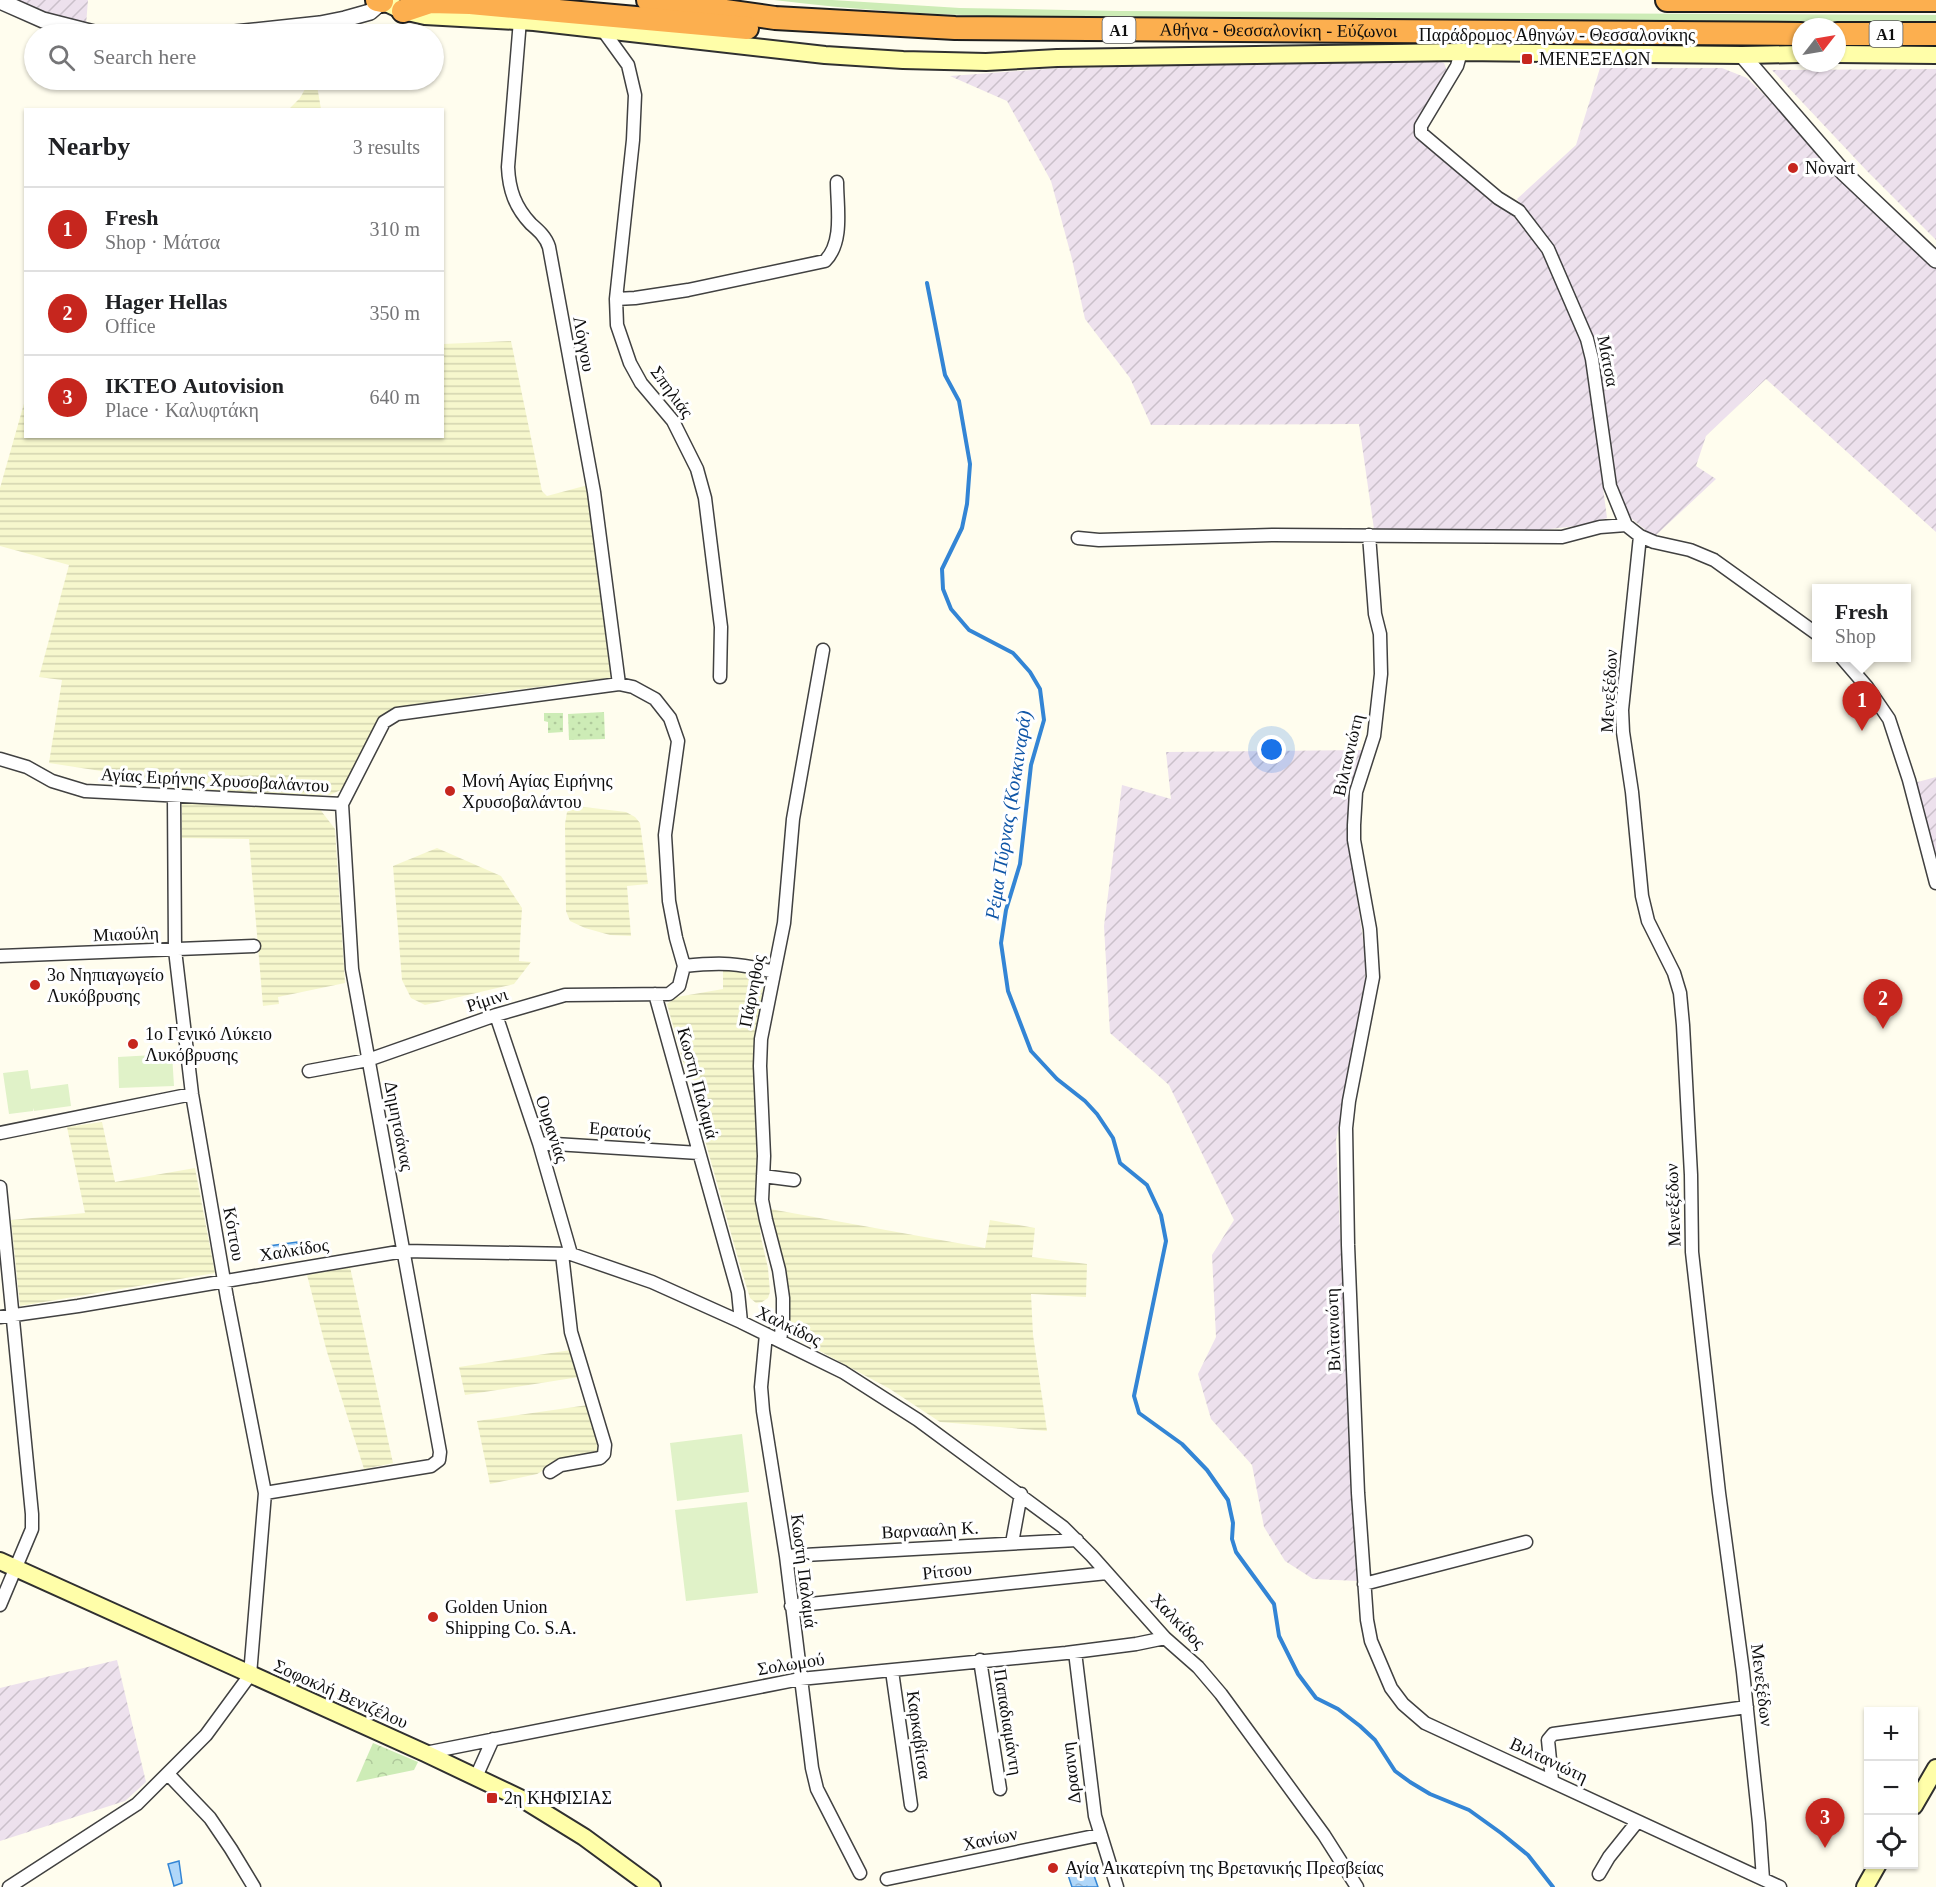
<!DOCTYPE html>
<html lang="en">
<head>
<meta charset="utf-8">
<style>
	:root { --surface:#fff; --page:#f2f2f2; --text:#202124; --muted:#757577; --line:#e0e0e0; --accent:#c6261e }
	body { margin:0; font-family:"Times New Roman",serif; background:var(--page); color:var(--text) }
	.controls { position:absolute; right:18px; bottom:18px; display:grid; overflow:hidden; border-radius:0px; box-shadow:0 2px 4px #0004 }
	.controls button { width:54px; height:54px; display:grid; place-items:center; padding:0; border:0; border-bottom:2px solid var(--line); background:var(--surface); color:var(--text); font:30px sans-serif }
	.compass { position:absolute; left:1792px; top:18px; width:54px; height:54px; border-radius:50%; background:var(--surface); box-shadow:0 2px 4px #0004; rotate:59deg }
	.you { position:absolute; left:1272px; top:750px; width:21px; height:21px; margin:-15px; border:4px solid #fff; border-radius:50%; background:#1a73e8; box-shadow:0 0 0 9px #1a73e833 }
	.badge { display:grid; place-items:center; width:39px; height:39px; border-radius:50%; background:var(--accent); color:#fff; font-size:20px; font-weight:700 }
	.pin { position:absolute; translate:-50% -50px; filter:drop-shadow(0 2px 3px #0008) }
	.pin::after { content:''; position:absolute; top:32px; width:21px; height:18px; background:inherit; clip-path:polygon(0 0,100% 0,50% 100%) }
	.popup { position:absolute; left:1812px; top:584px; width:99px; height:78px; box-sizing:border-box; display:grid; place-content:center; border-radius:0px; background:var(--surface); filter:drop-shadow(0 2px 4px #0005); font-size:20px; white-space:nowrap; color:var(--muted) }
	.popup b { font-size:22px; color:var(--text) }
	.popup::after { content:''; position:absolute; left:50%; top:100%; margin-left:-12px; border:12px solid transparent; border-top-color:var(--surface) }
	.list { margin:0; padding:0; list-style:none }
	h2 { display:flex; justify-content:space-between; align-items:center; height:78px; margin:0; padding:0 24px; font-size:26px }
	h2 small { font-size:20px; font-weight:400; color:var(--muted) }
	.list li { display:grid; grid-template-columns:39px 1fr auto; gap:18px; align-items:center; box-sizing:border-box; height:84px; padding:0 24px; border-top:2px solid var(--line) }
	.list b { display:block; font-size:22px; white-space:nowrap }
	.list p { margin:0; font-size:20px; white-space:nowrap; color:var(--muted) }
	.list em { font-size:20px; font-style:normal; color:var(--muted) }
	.icon { flex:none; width:33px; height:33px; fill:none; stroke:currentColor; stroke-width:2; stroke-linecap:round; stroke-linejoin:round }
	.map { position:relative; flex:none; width:1936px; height:1887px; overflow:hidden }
	.search { position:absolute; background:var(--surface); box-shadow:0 2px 4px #0004; left:24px; top:24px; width:420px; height:66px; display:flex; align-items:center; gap:15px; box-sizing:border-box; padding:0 21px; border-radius:33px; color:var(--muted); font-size:22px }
	.panel { position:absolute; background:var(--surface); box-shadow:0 2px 4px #0004; left:24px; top:108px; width:420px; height:330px; border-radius:0px }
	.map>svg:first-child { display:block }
	.industrial { fill:url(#industrial-furrows) }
	.farmland { fill:url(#farmland-rules) }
	.grass { fill:#cdecb6 }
	.park { fill:url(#park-crowns) }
	.garden { fill:url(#garden-dots) }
	.pitch { fill:#e0f2c8 }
	.water { fill:url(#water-ripples); stroke:#3385d5; stroke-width:1.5 }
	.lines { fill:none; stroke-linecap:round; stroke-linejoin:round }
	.stream { stroke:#3385d5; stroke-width:4 }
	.minor-casing { stroke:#414141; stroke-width:15 }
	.tertiary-casing { stroke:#414141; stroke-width:18 }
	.secondary-casing { stroke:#303030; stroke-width:20 }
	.motorway-casing { stroke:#1f1f1f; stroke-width:26 }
	.minor { stroke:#fff; stroke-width:12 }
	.tertiary { stroke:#fff; stroke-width:15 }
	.secondary { stroke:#fffea9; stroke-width:16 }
	.motorway { stroke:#fcaf4f; stroke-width:22 }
	.poi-dot { fill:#c6261e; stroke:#fff; stroke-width:2 }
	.labels { text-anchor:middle; stroke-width:6; stroke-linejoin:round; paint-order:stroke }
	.shield { fill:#fff; stroke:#565656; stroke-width:1.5 }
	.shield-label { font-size:16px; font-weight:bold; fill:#0e0e0e }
	.street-label { font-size:18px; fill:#0e0e0e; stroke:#fff }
	.poi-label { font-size:18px; fill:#0e0e0e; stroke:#fff; text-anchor:start }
	.water-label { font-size:20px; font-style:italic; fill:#1056a7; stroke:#fff }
</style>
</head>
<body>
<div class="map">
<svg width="1936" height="1887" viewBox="0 0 1936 1887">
	<defs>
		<pattern id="industrial-furrows" width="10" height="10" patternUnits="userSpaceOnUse" patternTransform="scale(1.5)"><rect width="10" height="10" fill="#ede1ed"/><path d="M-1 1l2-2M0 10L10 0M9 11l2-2" fill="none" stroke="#cac0ca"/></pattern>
		<pattern id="farmland-rules" width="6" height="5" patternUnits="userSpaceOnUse" patternTransform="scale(1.5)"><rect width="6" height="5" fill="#f6f7cd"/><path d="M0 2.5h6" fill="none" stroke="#d2d3af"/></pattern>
		<pattern id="park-crowns" width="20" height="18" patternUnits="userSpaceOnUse" patternTransform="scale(1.5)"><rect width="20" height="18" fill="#cdecb6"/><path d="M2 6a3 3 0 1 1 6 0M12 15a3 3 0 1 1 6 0" fill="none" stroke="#afc99b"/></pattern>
		<pattern id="garden-dots" width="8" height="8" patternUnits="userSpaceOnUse" patternTransform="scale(1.5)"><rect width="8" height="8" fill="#cdecb6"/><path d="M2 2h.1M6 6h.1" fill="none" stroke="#afc99b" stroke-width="1.8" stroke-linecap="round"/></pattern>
		<pattern id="water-ripples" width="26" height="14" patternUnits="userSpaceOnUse" patternTransform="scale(1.5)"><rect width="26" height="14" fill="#b0d7f9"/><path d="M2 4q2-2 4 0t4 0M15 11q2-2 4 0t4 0" fill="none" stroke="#96b7d4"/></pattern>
	</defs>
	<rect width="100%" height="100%" fill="#fffdee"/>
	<path class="industrial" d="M14 0H88L86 25 35 11Z
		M1437 61 1444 63 1446 68V74L1417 122 1415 134 1417 139 1498 204 1516 212 1545 252 1575 319 1585 352 1607 518 1577 526 1541 530 1374 529 1359 424 1151 425 1130 378 1085 319 1072 259 1051 181 1007 101 950 76 1061 68Z
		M1600 68H1722L1747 78 1936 266V532L1766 379 1706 436 1696 466 1716 479 1654 537 1631 518 1617 490 1603 387 1593 342 1549 241 1517 199 1576 145Z
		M1936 69V240L1867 171 1772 70Z
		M1362 750 1348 795 1350 850 1366 960 1365 985 1336 1140 1346 1366 1359 1581 1313 1579 1285 1561 1264 1527 1252 1465 1211 1419 1198 1374 1216 1337 1212 1255 1234 1220 1169 1085 1110 1033 1104 926 1122 785 1171 799 1166 752Z
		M1936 777V859L1914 783Z
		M117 1660 146 1782 125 1801 0 1841V1688Z"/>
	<path class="farmland" d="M310 80H316L321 109H289L300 98Z
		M511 341 542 491 547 496 588 485 614 673 610 678 475 695 449 701 394 708 384 715 345 788 330 795 183 793 179 783 49 763 62 680 39 677 69 565 0 546V488L25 400 26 436H442L443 344Z
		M182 802 319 808 335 829 345 983 278 997 279 1004 263 1006 249 839 182 838Z
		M576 806 626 812 635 817 640 823 648 884 627 886 631 936 610 935 585 928 570 921 566 911 565 824 567 812Z
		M437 848 501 876 522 908 519 961 531 962 514 984 425 1005 411 998 402 980 393 866Z
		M727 969 754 973 758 978 763 989 756 1050 755 1091 759 1152 756 1192 761 1238 768 1268 770 1292 768 1298 762 1302 756 1303 750 1298 739 1262 667 1004 677 997 723 989V971Z
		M102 1122 115 1182 195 1168 215 1273 20 1306 11 1220 85 1213 67 1127Z
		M770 1209 985 1248 990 1220 1035 1228 1032 1257 1087 1264 1086 1297 1031 1294 1033 1335 1047 1431 940 1422 890 1389 790 1335V1303L785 1268Z
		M350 1267 393 1463 364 1469 327 1352 307 1275Z
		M571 1350 579 1377 465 1395 459 1367Z
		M588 1405 598 1442V1452L556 1463 537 1474 490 1484 477 1421Z"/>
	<path class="grass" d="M774 0H832L960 8 1120 11 1936 15V22C1714 21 1492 20 1270 19 1104 18 938 21 774 0Z"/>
	<path class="park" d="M373 1743 418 1762 414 1770 356 1782Z"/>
	<path class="garden" d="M604 712 605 739 569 740 568 714Z
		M544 713H563V732L548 733V722L544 721Z"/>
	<path class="pitch" d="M172 1054 174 1086 119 1088 118 1057Z
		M28 1070 31 1089 68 1084 71 1106 34 1111V1108L33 1111 9 1114 3 1073Z
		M742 1434 749 1492 677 1501 670 1443Z
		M747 1502 758 1593 686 1601 675 1510Z"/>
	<path class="water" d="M297 1242 299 1254 271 1258 269 1246Z
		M179 1861 182 1883 174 1886 168 1864Z
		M1090 1864 1098 1887H1072L1067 1872Z"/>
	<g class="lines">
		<path class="stream" d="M927 283 945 375 959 401 970 464 967 504 962 528 942 569 943 589 951 609 969 630 1013 653 1030 672 1040 689 1044 720 1031 765 1020 864 1006 910 1001 943 1008 991 1031 1051 1057 1079 1085 1101 1097 1114 1113 1138 1120 1163 1147 1185 1161 1215 1166 1241 1134 1396 1139 1413 1182 1444 1207 1470 1228 1500 1233 1523 1232 1539 1236 1552 1274 1604 1279 1636 1298 1674 1316 1698 1338 1709 1360 1726 1375 1740 1395 1771 1410 1782 1430 1794 1469 1810 1501 1833 1528 1855 1553 1887"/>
		<defs>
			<path id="minor" d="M520 20 508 167C509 190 515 207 531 224 539 231 546 237 549 247L594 492 619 684
				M602 29 628 65 635 95 633 140 616 299 617 325 630 363 641 383 673 421 697 469 705 498 721 627 720 677
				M1461 52 1457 66 1421 126V133L1498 198 1519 211 1548 249 1587 339 1592 359 1610 486 1626 525 1640 536 1654 542 1690 550 1714 560 1817 634
				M616 299 635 298 688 290 825 261C844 242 837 207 837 182
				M1369 535 1375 614 1380 634 1381 674 1374 736 1356 792 1354 825V840L1370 929 1373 977 1349 1101 1346 1128 1348 1245 1358 1493 1367 1620 1371 1641 1391 1688 1403 1704 1425 1723 1780 1887
				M1640 536 1622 710 1623 732 1632 792 1642 896 1648 921 1674 973 1680 993 1683 1025 1691 1175 1692 1252 1719 1493 1743 1672 1759 1823 1763 1879
				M1078 538 1099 540 1274 535 1562 537 1600 527 1626 525
				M1842 658 1867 687 1889 719 1909 780 1936 883
				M0 759 27 767 52 781 85 791 342 804 384 722 397 714 619 684 633 687 655 699 670 718 678 741 665 835 669 901 676 938 684 966 679 986 669 994 565 995 496 1015 368 1060 309 1071
				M0 956 254 946
				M684 966C721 962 738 963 774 972
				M655 994 738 1292 741 1322
				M496 1015 539 1143 571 1254
				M0 1133 192 1094
				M539 1143 699 1153
				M763 1176 794 1180
				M0 1187 32 1514V1529L0 1605
				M0 1317 78 1306 404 1251 571 1254 652 1282 741 1322 843 1372 918 1420 1063 1527 1092 1556 1165 1638 1198 1667 1221 1694 1324 1835 1357 1887
				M766 1334 761 1387 763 1411 786 1556 812 1768 817 1789 860 1873
				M780 1341 783 1319V1298L779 1270 766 1220 762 1200 764 1156 760 1066 761 1039 784 923 793 819 823 650
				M550 1472 561 1465 600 1458 604 1454 605 1445 571 1332 562 1254
				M265 1493 431 1466 439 1460 440 1452 352 969 342 804
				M1012 1543 1021 1494
				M786 1556 1077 1540
				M1364 1584 1526 1542
				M791 1606 1107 1573
				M1075 1652 1095 1816 1117 1887
				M980 1660 1000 1789
				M892 1671 911 1805
				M425 1753 800 1679 1066 1653 1136 1644 1165 1638
				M168 1774 210 1818 231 1849 254 1887
				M476 1777 493 1739
				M1552 1780 1548 1740 1553 1734 1747 1707
				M1599 1874 1609 1857 1637 1822
				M887 1879 1099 1835
				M9 1887 137 1804 206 1735 250 1675 265 1493 227 1298 192 1094 175 950 174 797"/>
			<path id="tertiary" d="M0 1 43 20 98 34
				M225 34 320 24 345 19 370 12 384 0
				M1742 55 1844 173 1936 260"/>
			<path id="secondary" d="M382 1 403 11 425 16 534 22 825 55 903 60 986 62 1057 58 1461 52 1742 55 1801 54
				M1837 54 1936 55
				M0 1561 425 1753 524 1800 584 1837 652 1887
				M1914 1806 1936 1768
				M1865 1887 1878 1864"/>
			<g id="motorway">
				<path d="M377 0 382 1"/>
				<path id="s1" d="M648 0 775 18 955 28 1801 34"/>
				<path d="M1667 0H1936"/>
				<path d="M403 11 430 2 470 3 747 28"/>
				<path d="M1837 34H1936"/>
			</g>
		</defs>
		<use href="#minor" class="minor-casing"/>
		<use href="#tertiary" class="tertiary-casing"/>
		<use href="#secondary" class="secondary-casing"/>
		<use href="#motorway" class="motorway-casing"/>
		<use href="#minor" class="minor"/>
		<use href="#tertiary" class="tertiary"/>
		<use href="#secondary" class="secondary"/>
		<use href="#motorway" class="motorway"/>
	</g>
	<g class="poi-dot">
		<rect x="1521" y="53" width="12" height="12" rx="3"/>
		<circle cx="1793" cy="168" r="6"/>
		<circle cx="450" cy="791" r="6"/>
		<circle cx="35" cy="985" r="6"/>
		<circle cx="133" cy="1044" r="6"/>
		<circle cx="433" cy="1617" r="6"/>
		<rect x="486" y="1792" width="12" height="12" rx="3"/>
		<circle cx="1053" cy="1868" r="6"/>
	</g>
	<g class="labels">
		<g class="shield">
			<rect x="1102.5" y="17" width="33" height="26" rx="4.5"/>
			<rect x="1869.5" y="21" width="33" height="26" rx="4.5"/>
		</g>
		<g class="shield-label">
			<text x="1119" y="36">Α1</text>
			<text x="1886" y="40">Α1</text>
		</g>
		<g class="street-label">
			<text dy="6" stroke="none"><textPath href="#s1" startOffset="632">Αθήνα - Θεσσαλονίκη - Εύζωνοι</textPath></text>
			<text x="1557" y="41">Παράδρομος Αθηνών - Θεσσαλονίκης</text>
			<text transform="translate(584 344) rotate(80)" y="6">Λόγγου</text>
			<text transform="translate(1608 361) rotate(79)" y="6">Μάτσα</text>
			<text transform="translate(672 392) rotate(54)" y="6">Σπηλιάς</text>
			<text transform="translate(1609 691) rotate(-87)" y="6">Μενεξέδων</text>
			<text transform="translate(1348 755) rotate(-77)" y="6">Βιλτανιώτη</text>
			<text transform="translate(215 780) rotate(3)" y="6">Αγίας Ειρήνης Χρυσοβαλάντου</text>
			<text transform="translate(126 934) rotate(-2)" y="6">Μιαούλη</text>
			<text transform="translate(752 991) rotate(-79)" y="6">Πάρνηθος</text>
			<text transform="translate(487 1000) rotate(-18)" y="6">Ρίμινι</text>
			<text transform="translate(698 1083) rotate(75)" y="6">Κωστή Παλαμά</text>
			<text transform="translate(399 1126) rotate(79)" y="6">Δημητσάνας</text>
			<text transform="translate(552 1129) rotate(72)" y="6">Ουρανίας</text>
			<text transform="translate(620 1130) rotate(4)" y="6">Ερατούς</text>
			<text transform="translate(1673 1205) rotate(-92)" y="6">Μενεξέδων</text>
			<text transform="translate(234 1234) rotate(80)" y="6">Κόττου</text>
			<text transform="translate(294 1250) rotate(-9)" y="6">Χαλκίδος</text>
			<text transform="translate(789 1326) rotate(26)" y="6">Χαλκίδος</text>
			<text transform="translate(1333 1330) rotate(-92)" y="6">Βιλτανιώτη</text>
			<text transform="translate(930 1530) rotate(-3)" y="6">Βαρνααλη Κ.</text>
			<text transform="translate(804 1571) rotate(83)" y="6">Κωστή Παλαμά</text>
			<text transform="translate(947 1571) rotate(-6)" y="6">Ρίτσου</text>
			<text transform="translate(1178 1621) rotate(46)" y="6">Χαλκίδος</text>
			<text transform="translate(791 1664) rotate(-9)" y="6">Σολωμού</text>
			<text transform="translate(1762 1685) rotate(83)" y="6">Μενεξέδων</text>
			<text transform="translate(341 1694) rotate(24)" y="6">Σοφοκλή Βενιζέλου</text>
			<text transform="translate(1008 1722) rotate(81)" y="6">Παπαδιαμάντη</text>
			<text transform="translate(919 1735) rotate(82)" y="6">Καρκαβίτσα</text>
			<text transform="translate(1549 1760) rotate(25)" y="6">Βιλτανιώτη</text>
			<text transform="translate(1071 1773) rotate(-97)" y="6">Δρασινη</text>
			<text transform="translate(990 1839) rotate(-12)" y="6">Χανίων</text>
		</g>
		<g class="poi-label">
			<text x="1539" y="65">ΜΕΝΕΞΕΔΩΝ</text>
			<text x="1805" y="174">Novart</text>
			<text x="462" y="787">Μονή Αγίας Ειρήνης<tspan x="462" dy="21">Χρυσοβαλάντου</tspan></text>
			<text x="47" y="981">3ο Νηπιαγωγείο<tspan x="47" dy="21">Λυκόβρυσης</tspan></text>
			<text x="145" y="1040">1ο Γενικό Λύκειο<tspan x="145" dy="21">Λυκόβρυσης</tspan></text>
			<text x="445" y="1613">Golden Union<tspan x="445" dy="21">Shipping Co. S.A.</tspan></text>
			<text x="504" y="1804">2η ΚΗΦΙΣΙΑΣ</text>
			<text x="1065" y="1874">Αγία Αικατερίνη της Βρετανικής Πρεσβείας</text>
		</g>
		<g class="water-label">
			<text transform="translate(1008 815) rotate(-81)" y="7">Ρέμα Πύρνας (Κοκκιναρά)</text>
		</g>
	</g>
</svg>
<div class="controls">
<button>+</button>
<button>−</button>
<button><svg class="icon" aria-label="locate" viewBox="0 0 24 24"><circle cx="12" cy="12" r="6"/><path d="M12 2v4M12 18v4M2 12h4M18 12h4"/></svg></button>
</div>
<svg class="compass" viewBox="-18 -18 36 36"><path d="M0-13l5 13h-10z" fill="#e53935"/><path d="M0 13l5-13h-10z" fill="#757577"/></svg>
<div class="you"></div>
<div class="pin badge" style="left:1862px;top:731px">1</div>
<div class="popup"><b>Fresh</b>Shop</div>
<div class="pin badge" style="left:1883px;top:1029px">2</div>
<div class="pin badge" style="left:1825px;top:1848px">3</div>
<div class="search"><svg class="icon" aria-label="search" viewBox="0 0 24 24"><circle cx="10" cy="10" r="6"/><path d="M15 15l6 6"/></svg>Search here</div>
<section class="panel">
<h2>Nearby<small>3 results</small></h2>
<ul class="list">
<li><span class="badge">1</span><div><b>Fresh</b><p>Shop · Μάτσα</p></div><em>310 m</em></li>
<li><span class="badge">2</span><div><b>Hager Hellas</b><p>Office</p></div><em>350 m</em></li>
<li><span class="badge">3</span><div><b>ΙΚΤΕΟ Autovision</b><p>Place · Καλυφτάκη</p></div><em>640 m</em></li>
</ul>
</section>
</div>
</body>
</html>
